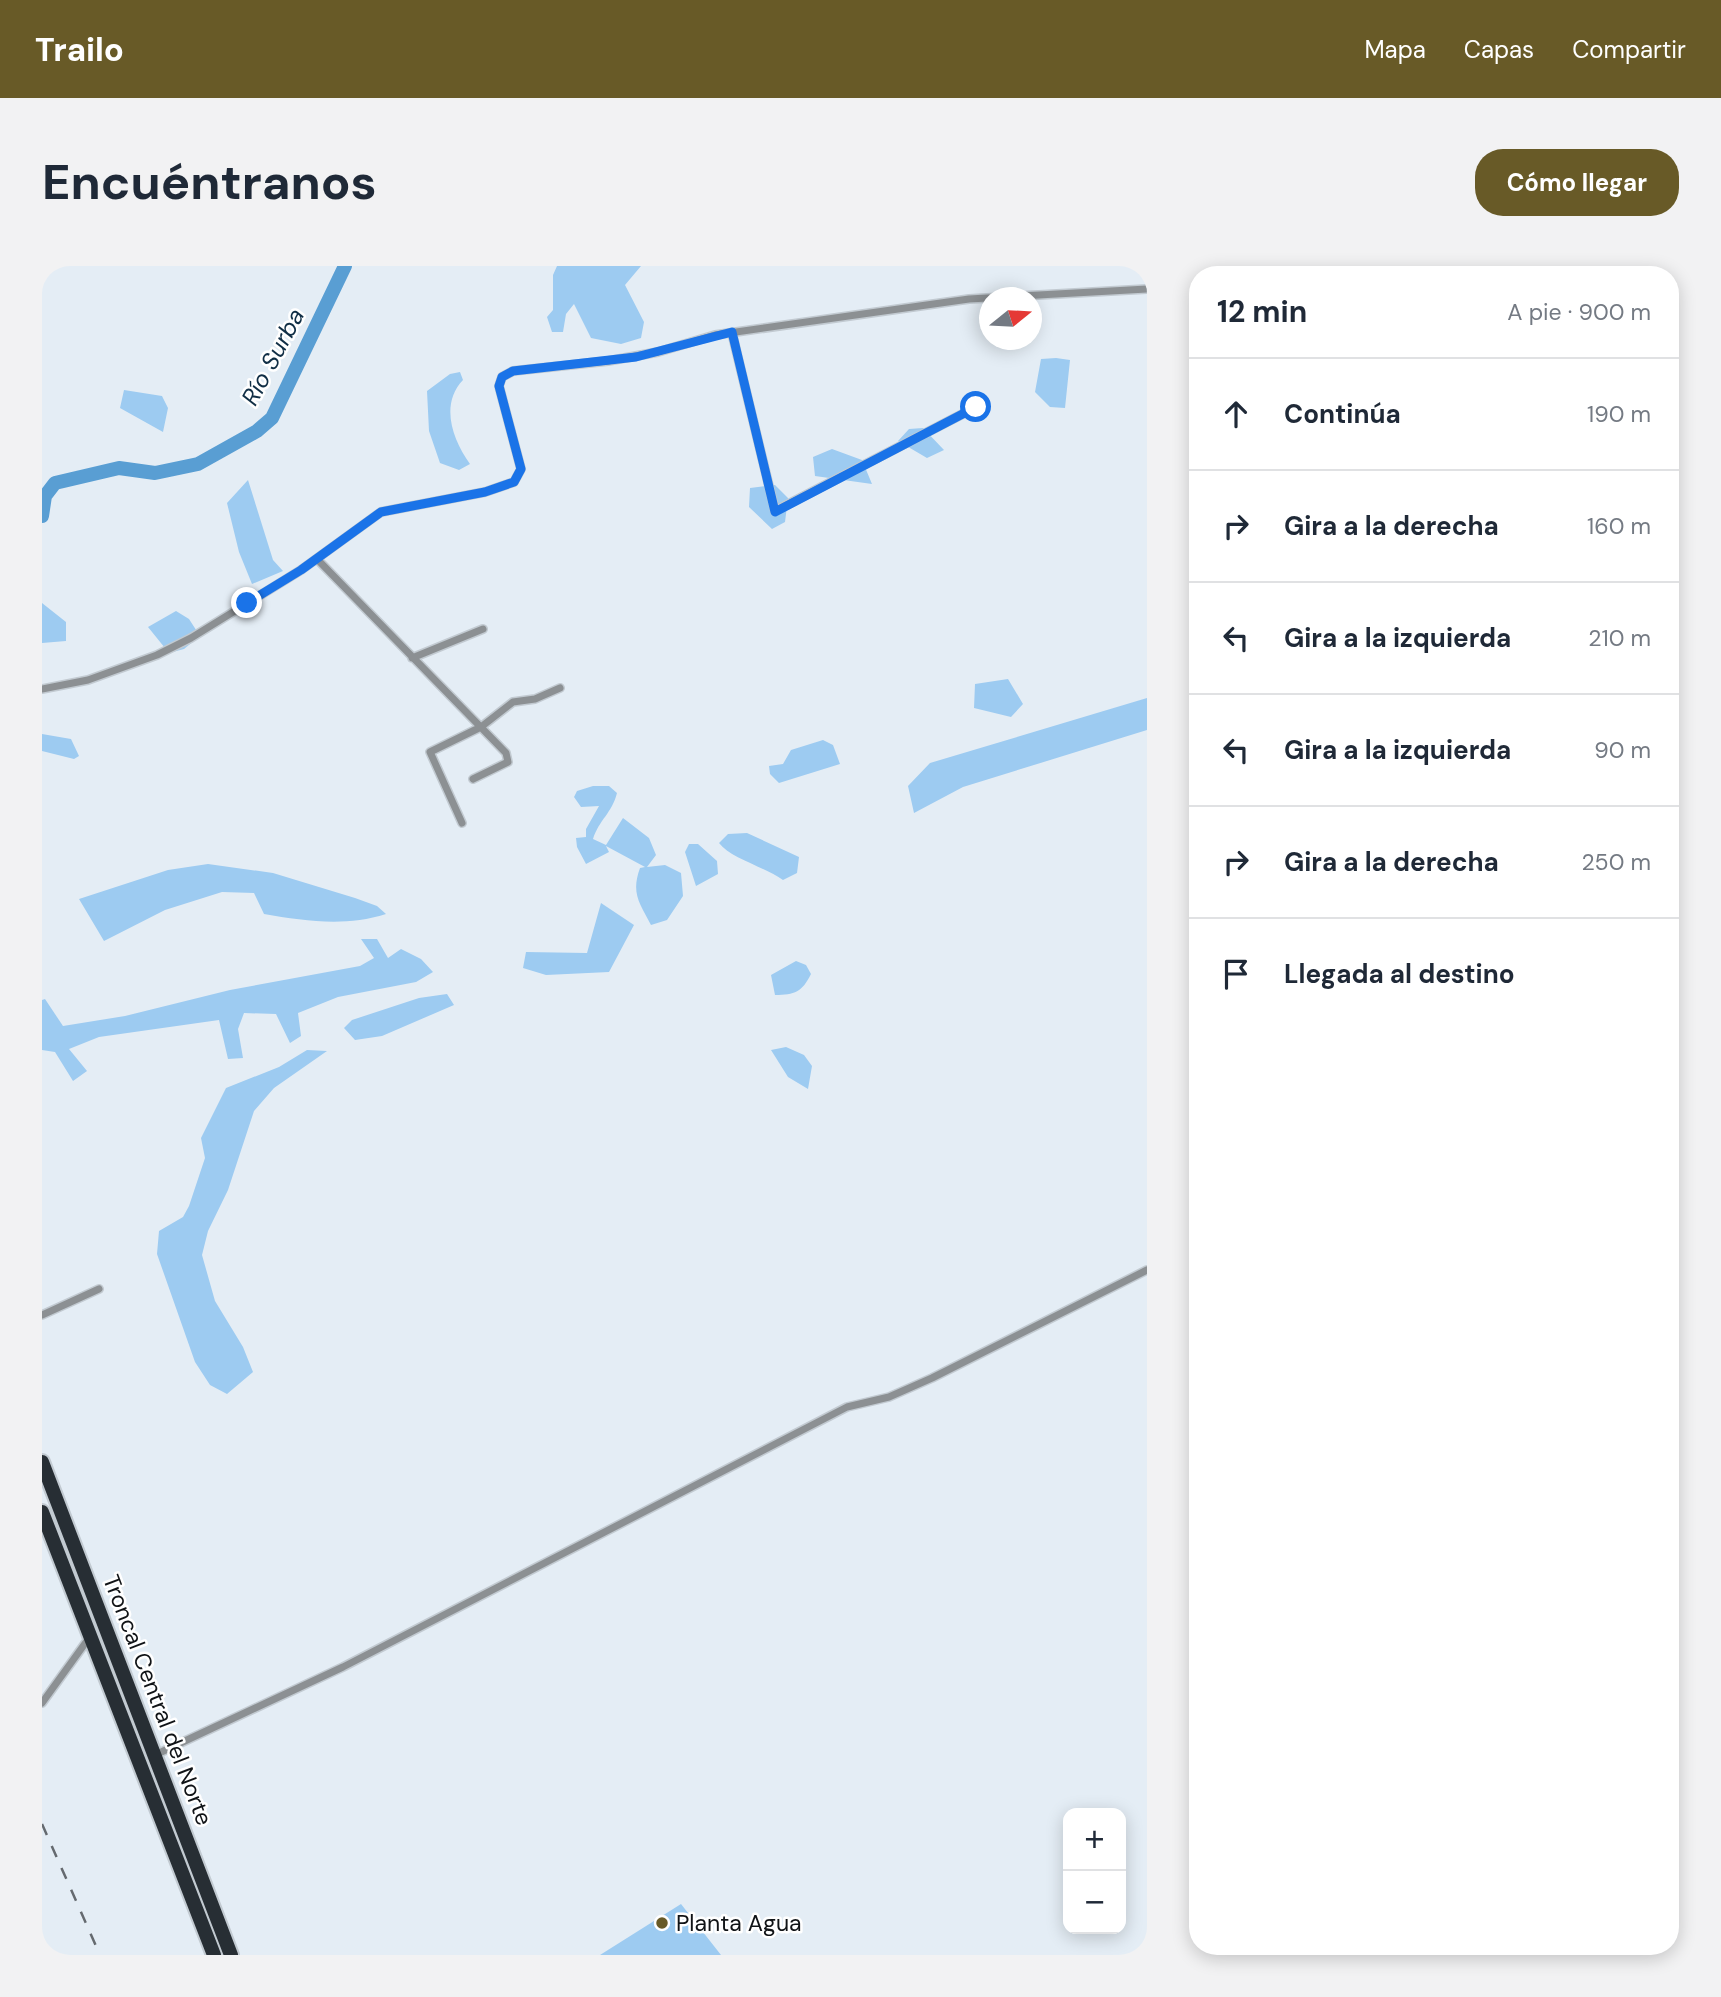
<!DOCTYPE html>
<html lang="es">
<head>
<meta charset="utf-8">
<style>
	:root { --surface:#fff; --page:#f2f2f3; --text:#1f2937; --muted:#747a83; --line:#e0e1e3; --accent:#685a27 }
	body { margin:0; font-family:"DM Sans",sans-serif; background:var(--page); color:var(--text) }
	.controls { position:absolute; right:21px; bottom:21px; display:grid; overflow:hidden; border-radius:14px; box-shadow:0 4px 18px #0003 }
	.controls button { width:63px; height:63px; display:grid; place-items:center; padding:0; border:0; border-bottom:2px solid var(--line); background:var(--surface); color:var(--text); font:35px sans-serif }
	.compass { position:absolute; left:937px; top:21px; width:63px; height:63px; border-radius:50%; background:var(--surface); box-shadow:0 4px 18px #0003; rotate:72deg }
	.stop { position:absolute; width:21px; height:21px; margin:-16px; border:5px solid #1a73e8; border-radius:50%; background:#fff }
	.stop.end { background:#1a73e8; border-color:#fff; box-shadow:0 2px 7px #0008 }
	.list { margin:0; padding:0; list-style:none }
	h2 { display:flex; justify-content:space-between; align-items:center; height:91px; margin:0; padding:0 28px; font-size:30px }
	h2 small { font-size:23px; font-weight:400; color:var(--muted) }
	.list li { display:grid; grid-template-columns:46px 1fr auto; gap:21px; align-items:center; box-sizing:border-box; height:112px; padding:0 28px; border-top:2px solid var(--line) }
	.list b { display:block; font-size:26px; white-space:nowrap }
	.list em { font-size:23px; font-style:normal; color:var(--muted) }
	.icon { flex:none; width:38px; height:38px; fill:none; stroke:currentColor; stroke-width:2; stroke-linecap:round; stroke-linejoin:round }
	.map { position:relative; flex:none; width:1105px; height:1689px; overflow:hidden; border-radius:28px }
	header { display:flex; align-items:center; gap:42px; box-sizing:border-box; height:98px; padding:0 35px; background:var(--accent); color:#fff }
	header strong { font-size:33px }
	nav { display:flex; gap:38px; margin-inline-start:auto; font-size:24px }
	.intro { display:flex; align-items:center; justify-content:space-between; box-sizing:border-box; height:168px; padding:0 42px }
	h1 { margin:0; font-size:49px }
	.button { padding:18px 32px; border-radius:28px; background:var(--accent); color:#fff; font-size:24px; font-weight:700 }
	main { display:flex; gap:42px; padding:0 42px }
	aside { flex:1; background:var(--surface); border-radius:28px; box-shadow:0 4px 18px #0003 }
	.map>svg:first-child { display:block }
	.green { fill:#9dcbf1 }
	.lines { fill:none; stroke-linecap:round; stroke-linejoin:round }
	.river { stroke:#599ed3; stroke-width:14 }
	.street-casing { stroke:#c2cad1; stroke-width:10 }
	.highway-casing { stroke:#c2cad1; stroke-width:18 }
	.street { stroke:#8c9093; stroke-width:7 }
	.highway { stroke:#272e34; stroke-width:14 }
	.rail { stroke:#656a6f; stroke-width:2.5; stroke-dasharray:12 12; stroke-linecap:butt }
	.route { stroke:#1a73e8; stroke-width:9 }
	.poi-dot { fill:#685a27; stroke:#fff; stroke-width:2.5 }
	.labels { text-anchor:middle; stroke-width:5; stroke-linejoin:round; paint-order:stroke }
	.street-label { font-size:23px; fill:#101316; stroke:#fff }
	.poi-label { font-size:23px; fill:#101316; stroke:#fff; text-anchor:start }
	.water-label { font-size:24px; font-style:italic; fill:#102e45; stroke:#fff }
</style>
</head>
<body>
<header>
<strong>Trailo</strong>
<nav><a>Mapa</a><a>Capas</a><a>Compartir</a></nav>
</header>
<div class="intro"><h1>Encuéntranos</h1><a class="button">Cómo llegar</a></div>
<main>
<div class="map">
<svg width="1105" height="1689" viewBox="0 0 1105 1689">
	<rect width="100%" height="100%" fill="#e4edf5"/>
	<path class="green" d="M515 0H599L583 19 602 56 599 72 579 78 549 72 532 38 524 48 521 66H510L505 51 511 44V9Z
		M1014 92 1028 94 1023 142 1008 141 993 126 999 93Z
		M418 106 421 114C398 138 410 173 428 198L417 204 398 197 387 165 385 125 408 108Z
		M82 124 120 130 126 142 121 166 78 142Z
		M881 162 902 184 885 192 856 175 867 163Z
		M790 183 820 194 830 218 773 210 771 191Z
		M206 214 231 294 241 305 210 318 197 286 185 237Z
		M733 219 746 232 743 256 730 263 707 241 708 222Z
		M0 337 24 356V375L0 377Z
		M134 345 147 353 158 370 142 383 127 387 106 361Z
		M966 413 981 438 969 451 932 442 933 418Z
		M1105 432V464L921 521 872 547 866 520 888 497Z
		M0 468 29 473 37 490 32 493 0 485Z
		M781 474 791 479 798 498 737 517 728 508 727 500 741 498 749 484Z
		M551 520H567L575 527C570 547 557 554 551 573L564 579 581 552 607 572 614 589 605 601 623 599 639 607 641 630 625 654 609 659C597 636 589 627 598 602L603 601 564 580 567 586 544 598 535 581 534 572 544 571V563L557 540 539 541 532 531 535 525Z
		M705 567 757 591 755 607 741 614C723 601 688 592 677 577L686 568Z
		M647 578H656L675 595 676 608 654 620 643 586Z
		M166 598 231 607 313 632 335 640 344 648C303 661 263 655 222 648L212 627 180 626 123 644 62 675 37 633 126 604Z
		M559 637 592 659 567 706 504 709 481 702 484 686 545 687Z
		M319 673H335L346 692 359 683 379 693 391 706 374 716 296 731 256 747 259 770 248 777 234 748 202 747 196 763 201 792 186 793 177 754 57 771 27 783 45 805 31 815 13 786 0 784V734L3 733 21 760 83 750 188 724 318 700 332 692Z
		M754 695 764 699 769 708C760 726 753 729 733 729L729 709Z
		M405 728 412 739 340 770 313 774 302 762 310 754 377 732Z
		M744 781 762 789 770 800 766 823 746 811 729 784Z
		M265 784 285 785 232 822 212 845 186 924 166 965 160 989 173 1035 201 1081 211 1106 185 1128 168 1119 153 1096 115 988 117 965 141 951 147 940 163 892 159 872 184 822 237 801Z
		M639 1638 679 1689H558Z"/>
	<g class="lines">
		<path class="river" d="M0 250 3 230 13 217 77 202 113 207 156 198 215 165 230 152 303 0"/>
		<defs>
			<path id="street" d="M690 67 733 245 934 141
				M275 293 464 487 466 496 431 513
				M370 392 441 363
				M0 423 46 414 115 389 149 372 259 304 339 246 443 226 472 216 479 203 457 120 460 111 471 105 566 95 616 86 673 69 927 33 1105 23
				M420 557 388 486 439 461 471 436 493 433 518 422
				M0 1049 57 1023
				M0 1437 47 1372
				M113 1489 301 1401 805 1141 847 1131 890 1112 1105 1004"/>
			<path id="highway" d="M0 1196 189 1689
				M0 1246 172 1689"/>
		</defs>
		<use href="#street" class="street-casing"/>
		<use href="#highway" class="highway-casing"/>
		<use href="#street" class="street"/>
		<use href="#highway" class="highway"/>
		<path class="rail" d="M0 1558 58 1689"/>
	</g>
	<g class="lines">
		<path class="route" d="M205 337 259 304 339 246 443 226 472 216 479 203 457 120 460 111 471 105 594 91 690 66 733 246 934 141"/>
	</g>
	<circle class="poi-dot" cx="620" cy="1657" r="7"/>
	<g class="labels">
		<g class="street-label">
			<text transform="translate(116 1434) rotate(69)" y="8">Troncal Central del Norte</text>
		</g>
		<g class="poi-label">
			<text x="634" y="1665">Planta Agua</text>
		</g>
		<g class="water-label">
			<text transform="translate(231 91) rotate(-62)" y="8">Río Surba</text>
		</g>
	</g>
</svg>
<div class="controls">
<button>+</button>
<button>−</button>
</div>
<svg class="compass" viewBox="-18 -18 36 36"><path d="M0-13l5 13h-10z" fill="#e53935"/><path d="M0 13l5-13h-10z" fill="#747a83"/></svg>
<div class="stop" style="left:934px;top:141px"></div>
<div class="stop end" style="left:205px;top:337px"></div>
</div>
<aside>
<h2>12 min<small>A pie · 900 m</small></h2>
<ul class="list">
<li><svg class="icon" aria-label="ahead" viewBox="0 0 24 24"><path d="M12 20V5M6 11l6-6 6 6"/></svg><div><b>Continúa</b></div><em>190 m</em></li>
<li><svg class="icon" aria-label="right" viewBox="0 0 24 24"><path d="M7 20v-9h11M14 6l5 5-5 5"/></svg><div><b>Gira a la derecha</b></div><em>160 m</em></li>
<li><svg class="icon" aria-label="left" viewBox="0 0 24 24"><path d="M17 20v-9H6M10 6l-5 5 5 5"/></svg><div><b>Gira a la izquierda</b></div><em>210 m</em></li>
<li><svg class="icon" aria-label="left" viewBox="0 0 24 24"><path d="M17 20v-9H6M10 6l-5 5 5 5"/></svg><div><b>Gira a la izquierda</b></div><em>90 m</em></li>
<li><svg class="icon" aria-label="right" viewBox="0 0 24 24"><path d="M7 20v-9h11M14 6l5 5-5 5"/></svg><div><b>Gira a la derecha</b></div><em>250 m</em></li>
<li><svg class="icon" aria-label="arrive" viewBox="0 0 24 24"><path d="M6 21V4h12l-3 4 3 4H6"/></svg><div><b>Llegada al destino</b></div></li>
</ul>
</aside>
</main>
</body>
</html>
